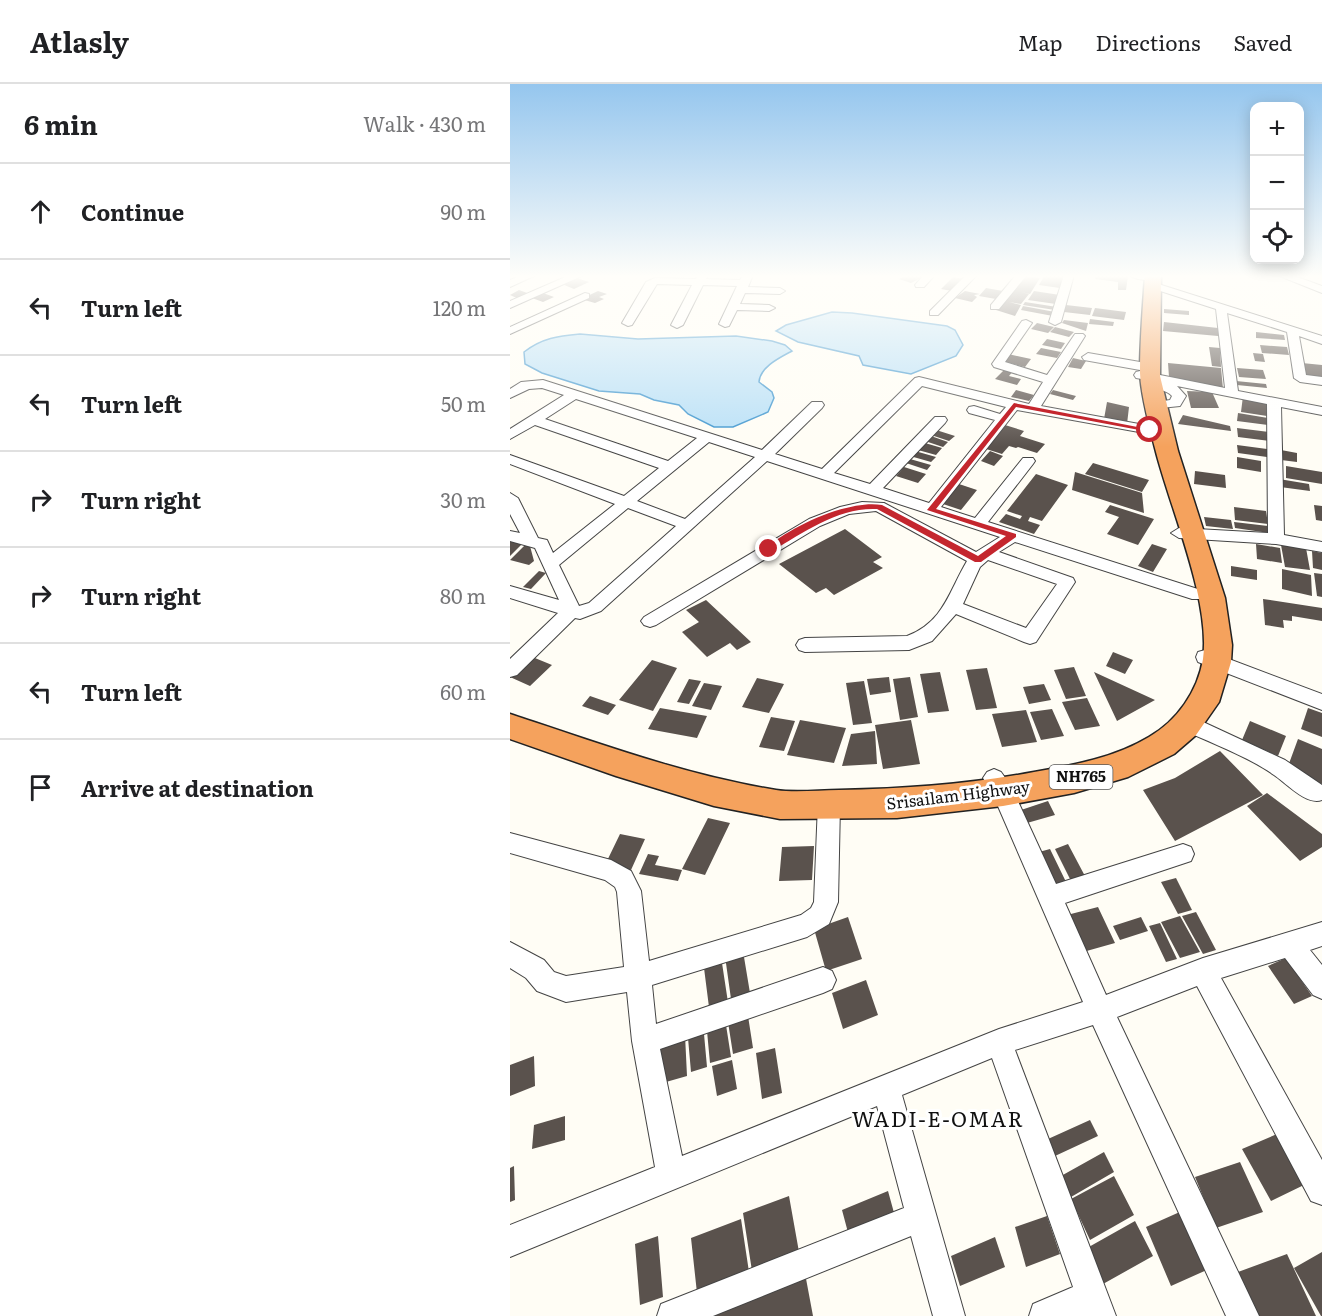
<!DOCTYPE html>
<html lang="en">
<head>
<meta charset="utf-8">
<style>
	:root { --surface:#fff; --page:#f6f6f6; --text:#202124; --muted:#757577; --line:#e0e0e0 }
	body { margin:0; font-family:Literata,serif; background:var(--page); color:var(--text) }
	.controls { position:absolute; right:18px; top:18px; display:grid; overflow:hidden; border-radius:12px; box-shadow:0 3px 15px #0003 }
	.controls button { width:54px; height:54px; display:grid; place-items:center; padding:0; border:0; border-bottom:2px solid var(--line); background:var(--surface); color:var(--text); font:30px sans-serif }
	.stop { position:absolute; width:18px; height:18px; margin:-14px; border:4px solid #c4262e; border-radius:50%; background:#fff }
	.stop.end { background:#c4262e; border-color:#fff; box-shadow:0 2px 6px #0008 }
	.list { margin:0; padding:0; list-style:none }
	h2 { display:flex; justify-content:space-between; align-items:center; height:78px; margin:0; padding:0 24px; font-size:26px }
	h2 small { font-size:20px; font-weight:400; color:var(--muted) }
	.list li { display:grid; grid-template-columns:39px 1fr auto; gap:18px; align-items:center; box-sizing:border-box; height:96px; padding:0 24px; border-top:2px solid var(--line) }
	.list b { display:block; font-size:22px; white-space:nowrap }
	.list em { font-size:20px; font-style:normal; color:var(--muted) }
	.icon { flex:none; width:33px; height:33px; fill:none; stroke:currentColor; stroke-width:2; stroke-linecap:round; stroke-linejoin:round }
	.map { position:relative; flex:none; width:812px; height:1232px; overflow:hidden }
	header { display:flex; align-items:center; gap:36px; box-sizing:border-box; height:84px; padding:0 30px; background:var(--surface); border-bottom:2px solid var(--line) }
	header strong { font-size:28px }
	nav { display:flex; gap:33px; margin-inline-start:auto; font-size:21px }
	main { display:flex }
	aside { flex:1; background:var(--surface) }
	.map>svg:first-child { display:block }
	.water { fill:#b9e0f7; stroke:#3f96cf; stroke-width:1.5 }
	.building { fill:#5a524d }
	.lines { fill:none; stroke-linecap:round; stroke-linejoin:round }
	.minor-casing { stroke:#444; stroke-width:2 }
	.highway-casing { stroke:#222; stroke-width:3 }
	.minor { fill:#fff; fill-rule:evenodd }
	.highway { fill:#f5a25d; fill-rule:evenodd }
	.route { fill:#c4262e }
	.labels { text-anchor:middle; stroke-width:6; stroke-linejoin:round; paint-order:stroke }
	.shield { fill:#fff; stroke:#585858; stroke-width:1.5 }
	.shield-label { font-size:15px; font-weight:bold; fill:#111 }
	.street-label { font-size:16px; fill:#111; stroke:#fff }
	.near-neighbourhood-label { font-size:21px; letter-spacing:1.5px; fill:#111; stroke:#fff }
</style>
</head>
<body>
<header>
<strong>Atlasly</strong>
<nav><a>Map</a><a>Directions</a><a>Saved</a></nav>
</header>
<main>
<aside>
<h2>6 min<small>Walk · 430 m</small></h2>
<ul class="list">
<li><svg class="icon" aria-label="ahead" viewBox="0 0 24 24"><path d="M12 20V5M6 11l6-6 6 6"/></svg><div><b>Continue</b></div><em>90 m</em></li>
<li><svg class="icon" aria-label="left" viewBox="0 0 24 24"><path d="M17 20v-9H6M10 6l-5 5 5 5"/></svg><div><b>Turn left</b></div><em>120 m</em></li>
<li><svg class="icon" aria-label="left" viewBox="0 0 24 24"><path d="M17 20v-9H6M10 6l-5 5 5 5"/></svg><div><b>Turn left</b></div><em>50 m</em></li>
<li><svg class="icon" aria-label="right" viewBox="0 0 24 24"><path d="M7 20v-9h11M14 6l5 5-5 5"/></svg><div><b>Turn right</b></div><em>30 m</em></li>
<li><svg class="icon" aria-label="right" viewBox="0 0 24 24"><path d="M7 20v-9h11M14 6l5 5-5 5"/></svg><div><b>Turn right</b></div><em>80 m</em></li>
<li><svg class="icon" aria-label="left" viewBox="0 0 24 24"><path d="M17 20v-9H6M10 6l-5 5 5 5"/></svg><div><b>Turn left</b></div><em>60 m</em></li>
<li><svg class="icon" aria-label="arrive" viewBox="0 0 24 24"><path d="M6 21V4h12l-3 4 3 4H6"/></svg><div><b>Arrive at destination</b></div></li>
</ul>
</aside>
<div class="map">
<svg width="812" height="1232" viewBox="0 0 812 1232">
	<rect width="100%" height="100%" fill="#fffdf5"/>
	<path class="water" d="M322 228 342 229 437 242 445 246 453 261 446 272 401 290 353 281 349 272 288 258 266 247 276 241Z
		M70 250 128 255 226 252 262 257 275 261 282 267C269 274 250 283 249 298L262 308 264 314 258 328 223 343H204L178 330 169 321 144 316 130 310 89 307 32 289 15 280 14 268C32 254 48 252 70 250Z"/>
	<path class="building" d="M397 191H417L401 199 389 195Z
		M535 191H547L555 192 550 204 529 201Z
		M586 191 618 192 616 206H608V198L585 195Z
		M516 192 530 194 520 210 511 208 519 210 511 220 499 218 511 221 505 232 486 226Z
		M443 193 454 195 442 207 431 205Z
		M67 194 79 198 64 205 52 200Z
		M476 204 493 207 486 215 469 212Z
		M9 206 20 210 9 215 0 211Z
		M88 207 97 210 89 213 94 215 85 219 71 215Z
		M455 207 470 210 464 211 467 213 462 218 445 214Z
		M524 207 550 211 546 220 518 216Z
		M33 209 44 213 33 218 22 214Z
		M515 218 547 223 545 226 513 221Z
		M556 221 582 224 580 231 554 228Z
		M513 222 545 228 543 232 511 226Z
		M585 224 616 228 614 236 582 232Z
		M654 225 679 227V231L654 229Z
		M580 235 604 238 603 242 579 240Z
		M554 236 578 239 576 247 552 239Z
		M654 238 708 244V252L653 247Z
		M527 239 544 243 538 249 521 245Z
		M545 243 564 248 559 253 540 248Z
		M746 248 774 251 775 256 746 254Z
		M537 255 555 259 551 265 532 261Z
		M750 261 777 263 779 271 752 269Z
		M699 263 710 264 711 283 702 282Z
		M531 264 551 268 547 274 526 270Z
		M743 269 753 270 755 278 745 277Z
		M498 270 521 275 515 283 492 277Z
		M563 274 576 277 571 285 558 283Z
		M658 279 711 284 713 305 659 293Z
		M792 279 812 281V293L794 291Z
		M496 284 504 286 499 292 511 295 507 301 485 295Z
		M727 284 753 286 756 295 729 293Z
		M726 297 756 300 757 304 727 301Z
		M506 306 524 311 519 317 501 313Z
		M543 306 566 312 563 316 540 310Z
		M677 307 702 308 709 324H681Z
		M733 312 759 317 757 332 731 328Z
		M597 318 619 323 617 340 594 335Z
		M728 329 758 334V341L727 337Z
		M673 331 720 342 721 347 668 340Z
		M495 341 514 347 510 352 535 360 527 369 508 363 506 364 499 362 492 370 473 364Z
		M727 344 759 348 760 357 728 353Z
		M423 345 445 352 439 357 418 350Z
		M421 352 438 358 433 363 415 357Z
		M415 359 432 364 426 371 408 366Z
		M727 361 757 365V373L728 369Z
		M771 366 787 369V378L771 376Z
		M405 367 426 373 421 378 400 372Z
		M480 367 493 372 484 382 471 377Z
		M727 373 751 377V388L727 384Z
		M400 375 421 381 417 386 396 379Z
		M583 379 639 396 632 408 575 390Z
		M776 382 812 388V400L776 394Z
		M394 383 416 390 408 399 386 392Z
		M685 387 715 391 716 404 684 400Z
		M565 388 632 409 634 429 562 406Z
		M526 390 558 401 532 437 520 433 518 437 530 441 524 450 489 438 496 430 510 435 512 432 497 427Z
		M769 395 799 400 800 407 770 403Z
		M449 400 467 406 451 426 433 420Z
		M600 421 644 435 628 461 597 450 609 433 595 428Z
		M804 421 812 422V437L806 436Z
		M724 423 756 427 758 440 725 436Z
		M694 433 721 436 723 445 696 442Z
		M724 438 758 442 759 449 725 444Z
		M335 445 372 473 363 478 373 484 324 511 316 504 306 509 269 480Z
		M0 454 14 458 0 472Z
		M642 460 657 465 643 488 628 482Z
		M746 460 770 464 772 479 747 475Z
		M15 461 20 462 24 477 19 481 0 476Z
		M771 461 796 464 800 486 775 483Z
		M802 467 812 469V486L803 484Z
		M721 482 747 486V496L721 492Z
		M772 485 801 491 802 512 772 505Z
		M29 487 36 489 21 505 13 503Z
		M804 489 812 490V513L807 512Z
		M753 515 812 524V537L782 532V537L773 536 774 544 755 541Z
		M196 516 241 558 227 566 220 559 197 573 172 548 189 538 176 526Z
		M603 568 623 576 615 590 596 582Z
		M20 572 42 581 20 602 0 593V590Z
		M142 576 167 584 143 627 109 616Z
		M564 583 576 612 556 615 544 586Z
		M477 584 487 624 466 626 456 586Z
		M430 588 439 627 418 629 410 590Z
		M584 588 645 616 607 637Z
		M379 593 381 608 360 611 357 595Z
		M400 593 408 633 390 636 383 595Z
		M247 594 274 600 259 629 232 623Z
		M179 595 191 597 179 620 167 618Z
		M354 597 362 639 343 641 336 599Z
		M194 599 212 602 201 626 182 622Z
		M534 600 541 616 519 620 513 603Z
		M80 612 106 621 98 631 72 622Z
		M577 614 590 642 565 646 552 618Z
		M150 624 197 632 187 654 138 645Z
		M798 624 812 629V653L791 645Z
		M542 625 554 652 531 656 520 628Z
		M516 626 527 658 492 663 482 630Z
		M261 633 285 637 274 667 249 663Z
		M290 636 336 644 324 679 277 671Z
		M401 636 410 680 373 685 365 641Z
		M740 637 776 652 768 672 732 656Z
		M365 647 367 680 332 682 341 650Z
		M788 655 812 665V700L777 685Z
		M710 667 753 711 665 757 633 706 665 694Z
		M757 709 812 750V763L790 777 737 722Z
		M538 717 545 731 517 739 511 726Z
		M198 734 220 739 195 791 172 785Z
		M110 750 135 755 121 786 95 781Z
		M558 760 576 794 562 799 545 765Z
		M304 762 302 796 269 797 272 763Z
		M540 765 557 800 545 804 529 768Z
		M138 770 149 772 145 781 172 786 168 797 129 790Z
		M666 794 682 826 668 830 651 798Z
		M588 823 605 859 573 868 557 831Z
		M686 828 706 866 693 870 672 832Z
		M670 832 690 868 670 874 651 838Z
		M338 833 352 875 316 887 304 845Z
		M631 833 638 847 610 856 603 842Z
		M650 839 667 875 656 878 639 842Z
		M233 867 240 909 221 915 215 872Z
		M776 874 802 912 784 920 758 882Z
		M212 879 219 925 200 931 194 884Z
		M356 896 368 931 333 945 322 909Z
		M238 932 243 964 223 970 218 938Z
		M216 941 221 973 200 979 197 947Z
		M194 950 197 983 181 988 178 954Z
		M175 951 177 992 149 1000 147 959Z
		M265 964 272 1009 252 1015 246 969Z
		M24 972 25 1002 0 1012V981Z
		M222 976 227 1005 207 1012 202 982Z
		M55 1032V1056L22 1065 24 1041Z
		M580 1036 588 1052 545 1072 538 1055Z
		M767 1050 796 1100 761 1117 732 1065Z
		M594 1068 604 1088 561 1113 551 1092Z
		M730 1078 753 1128 706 1144 685 1093Z
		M4 1082 5 1116 0 1118V1084Z
		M604 1092 624 1131 580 1156 561 1115Z
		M378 1107 386 1136 340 1156 332 1126Z
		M279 1112 289 1168 242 1187 233 1129Z
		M672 1127 699 1185 661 1202 636 1143Z
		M537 1132 550 1170 516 1183 505 1143Z
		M231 1135 239 1188 187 1209 181 1154Z
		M625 1137 643 1172 593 1200 577 1164Z
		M148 1152 153 1213 130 1221 125 1160Z
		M485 1153 495 1183 450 1202 441 1172Z
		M812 1168V1232H811L784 1184Z
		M777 1170 806 1232H747L728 1188Z
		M294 1184 303 1232H195Z"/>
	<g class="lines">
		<defs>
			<path id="minor" d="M12 191H26L0 203V196Z
				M60 191H74L0 224V217Z
				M188 191H198L196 195 230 196 233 191H243L238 203 270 204 275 207 270 210 235 209 230 220 259 221 265 224 259 227 227 226 219 242 215 243 209 240 227 202 193 201 173 241 167 244 161 241 182 201 147 200 122 241 118 242 112 239 136 198 145 194 186 195Z
				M414 191H425L414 203H406L405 201Z
				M456 191H467L428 231H420V227Z
				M506 191H517L489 225H481V221Z
				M554 191H564L551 238 545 241 539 238Z
				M619 191H647L648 193C642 198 625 196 619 191Z
				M767 191H782L812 202V209Z
				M642 198 812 252V260L789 252 796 291 812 293V301L790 298 784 294 777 248 717 229 728 307 812 323V331L771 323 774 451 812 458V468L766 460 669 454 661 449 669 444 758 449 757 320 667 302 676 312 670 322 641 325 639 322 641 319 660 316 662 312C656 305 646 307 641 300L643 297 626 294 624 291 626 288 630 287 715 304 706 225 638 203V199Z
				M75 209 79 210V214L0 250V243Z
				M516 236 522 239 495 278 537 291 565 250H573L575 252 531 322 640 342 647 346 640 350 507 326 431 423 465 434 513 374H523L525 377 523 380 478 438 694 507 697 511 694 515H682L505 458 489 468 563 494 565 498 526 558 520 560 514 558 446 530 422 557 399 566 295 568 289 566 286 561 289 556 295 554 397 552C434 538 439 507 457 477L366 427 339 430 310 442 146 541 140 543 134 541 131 537 134 533 299 435 330 423 352 418 374 419 466 468 490 453 257 377 91 527 70 535 65 534 7 591 0 593V575L48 529 0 514V502L49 516 25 464 0 457V447L10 449 0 430V409L8 414 28 454 37 456 43 469 105 420 0 380V371L114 412 149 384 25 341 0 355V345L54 311 32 304 19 305 0 314V305L11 298 33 296 252 366 302 318H312L314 321 312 324 265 370 312 385 405 294 409 293 519 320 533 298 484 283 482 280 512 237ZM412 302 496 323 490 330 464 322 459 323 457 326 459 329 485 336 419 419 373 404 435 339 437 336 435 333H425L360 400 324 389ZM66 315 187 354 158 377 35 335ZM199 358 245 373 175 435 127 417ZM118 424 166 442 79 519 69 522 49 481ZM478 476 547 500 516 544 453 520 470 483Z
				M578 269 630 278 636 282 630 286 574 276 572 273Z
				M695 566 812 610V626L688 578 686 573 688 568Z
				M678 631 775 676 812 701V716C797 722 776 699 764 691 739 673 699 658 671 645L668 639 671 633Z
				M484 685 491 688 501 702 546 800 673 760 681 763 684 770 681 777 555 819 596 911 693 874 812 838V862L800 866 812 881V915L803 911 775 874 711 894 812 1076V1121L801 1117 687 902 607 933 749 1232H716L583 941 505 966 606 1232H519L523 1220 563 1203 482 974 392 1011 455 1232H423L401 1152 203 1232H147L151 1220 394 1124 367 1022 0 1173V1141L145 1083 122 957 117 908 56 918 27 907 16 894 0 884V858L34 876 44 888 56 892 114 883 107 808 105 803 95 796 0 769V749L101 776 121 787 131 807 139 877 291 831 301 824 304 818 308 720 311 713 319 711 327 713 330 720 328 818 319 840 297 853 142 901 146 940 313 883 322 887 326 896 322 905 313 909 150 965 172 1072 489 945 573 918 484 713 473 694 477 688Z"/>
			<path id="highway" d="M635 191H651L650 292 668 367 715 514 722 561 721 578 709 618 686 651 664 670 618 693 564 709 493 722 387 734 270 735 204 722 106 692 0 655V630C88 659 174 691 266 706 286 709 309 706 329 706 395 705 460 700 524 688 564 681 604 674 639 653 667 637 688 607 693 575 701 518 661 426 646 368 640 345 631 312 630 289 630 256 633 223 635 191Z"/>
		</defs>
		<use href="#minor" class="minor-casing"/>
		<use href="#highway" class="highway-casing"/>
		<use href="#minor" class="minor"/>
		<use href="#highway" class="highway"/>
	</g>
	<linearGradient id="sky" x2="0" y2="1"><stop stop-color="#95c6ee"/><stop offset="0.53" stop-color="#fffefa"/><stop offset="1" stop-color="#fffefa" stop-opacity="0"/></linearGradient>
	<rect width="812" height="363" fill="url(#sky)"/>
	<path class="route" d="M504 319 643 346 640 348 506 323 426 425 506 450V453L471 478H465L367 425C329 423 294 448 262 467L255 465C279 443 339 415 372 421L468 472 496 452 417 426Z"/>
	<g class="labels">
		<rect class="shield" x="539.5" y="681" width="63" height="24" rx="4.5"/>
		<g class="shield-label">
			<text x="571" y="698">NH765</text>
		</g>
		<g class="street-label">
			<text transform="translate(448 711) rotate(-7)" y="6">Srisailam Highway</text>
		</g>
		<g class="near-neighbourhood-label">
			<text x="428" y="1043">WADI-E-OMAR</text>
		</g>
	</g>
</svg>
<div class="controls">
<button>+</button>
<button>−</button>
<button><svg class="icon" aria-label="locate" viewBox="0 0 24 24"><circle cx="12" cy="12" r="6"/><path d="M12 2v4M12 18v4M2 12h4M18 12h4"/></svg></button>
</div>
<div class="stop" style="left:640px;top:346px"></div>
<div class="stop end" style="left:259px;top:465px"></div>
</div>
</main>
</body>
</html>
